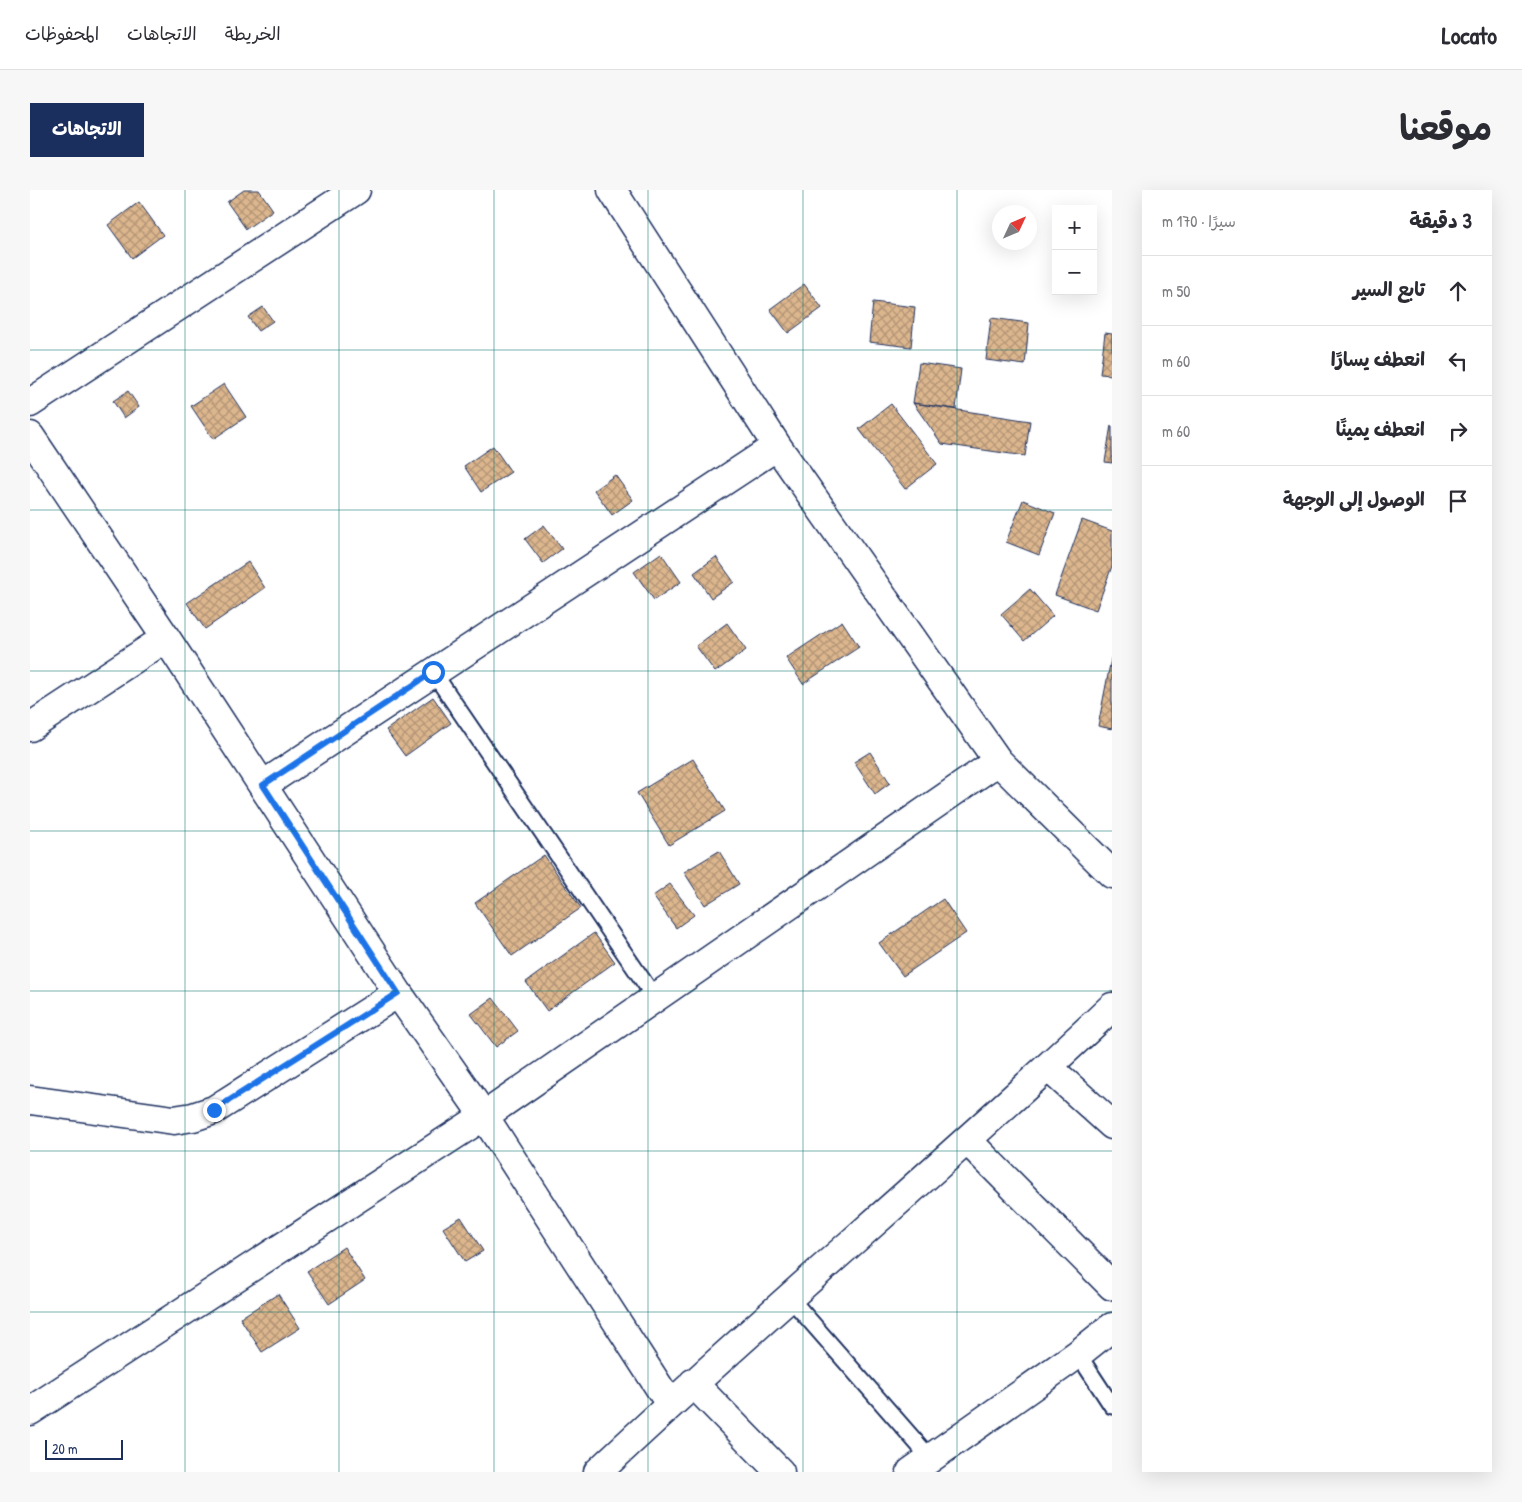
<!DOCTYPE html>
<html lang="ar">
<head>
<meta charset="utf-8">
<style>
	:root { --surface:#fff; --page:#f7f7f7; --text:#2b2b33; --muted:#7c7c81; --line:#e1e1e2; --accent:#1b2f5e }
	body { margin:0; font-family:"Patrick Hand","Playpen Sans Arabic",sans-serif; background:var(--page); color:var(--text); direction:rtl }
	.controls { position:absolute; right:15px; top:15px; display:grid; overflow:hidden; border-radius:0px; box-shadow:0 5px 20px #0002 }
	.controls button { width:45px; height:45px; display:grid; place-items:center; padding:0; border:0; border-bottom:1px solid var(--line); background:var(--surface); color:var(--text); font:25px sans-serif }
	.compass { position:absolute; left:962px; top:15px; width:45px; height:45px; border-radius:50%; background:var(--surface); box-shadow:0 5px 20px #0002; rotate:46deg }
	.scale { position:absolute; left:15px; bottom:12px; width:78px; box-sizing:border-box; padding-left:5px; border:2px solid #1b2f5e; border-top:0; font-size:14px; line-height:18px; white-space:nowrap; color:#1b2f5e; -webkit-text-stroke:4px #fff; paint-order:stroke }
	.stop { position:absolute; width:15px; height:15px; margin:-11px; border:4px solid #1a73e8; border-radius:50%; background:#fff }
	.stop.end { background:#1a73e8; border-color:#fff; box-shadow:0 1px 5px #0008 }
	.list { margin:0; padding:0; list-style:none }
	h2 { display:flex; justify-content:space-between; align-items:center; height:65px; margin:0; padding:0 20px; font-size:21px }
	h2 small { font-size:16px; font-weight:400; color:var(--muted) }
	.list li { display:grid; grid-template-columns:32px 1fr auto; gap:15px; align-items:center; box-sizing:border-box; height:70px; padding:0 20px; border-top:1px solid var(--line) }
	.list b { display:block; font-size:19px; white-space:nowrap }
	.list em { font-size:16px; font-style:normal; color:var(--muted) }
	.icon { flex:none; width:28px; height:28px; fill:none; stroke:currentColor; stroke-width:2; stroke-linecap:round; stroke-linejoin:round }
	.map { position:relative; flex:none; width:1082px; height:1282px; overflow:hidden; direction:ltr; border-radius:0px }
	header { display:flex; align-items:center; gap:30px; box-sizing:border-box; height:70px; padding:0 25px; background:var(--surface); border-bottom:1px solid var(--line) }
	header strong { font-size:24px }
	nav { display:flex; gap:28px; margin-inline-start:auto; font-size:18px }
	.intro { display:flex; align-items:center; justify-content:space-between; box-sizing:border-box; height:120px; padding:0 30px }
	h1 { margin:0; font-size:35px }
	.button { padding:12px 22px; border-radius:0px; background:var(--accent); color:#fff; font-size:18px; font-weight:700 }
	main { display:flex; gap:30px; padding:0 30px }
	aside { flex:1; background:var(--surface); border-radius:0px; box-shadow:0 5px 20px #0002 }
	.map>svg:first-child { display:block }
	.building { fill:url(#building-cross-hatch); stroke:#1b2f5e }
	.lines { fill:none; stroke-linecap:round; stroke-linejoin:round }
	.lane-casing { stroke:#1b2f5e; stroke-width:19 }
	.street-casing { stroke:#1b2f5e; stroke-width:31 }
	.lane { stroke:#fff; stroke-width:15 }
	.street { stroke:#fff; stroke-width:28 }
	.route { stroke:#1a73e8; stroke-width:6 }
	.grid { fill:none; stroke:#0f766e; stroke-width:1; stroke-opacity:0.55 }
</style>
</head>
<body>
<header>
<strong>Locato</strong>
<nav><a>الخريطة</a><a>الاتجاهات</a><a>المحفوظات</a></nav>
</header>
<div class="intro"><h1>موقعنا</h1><a class="button">الاتجاهات</a></div>
<main>
<aside>
<h2>3 دقيقة<small>سيرًا · 170 m</small></h2>
<ul class="list">
<li><svg class="icon" aria-label="ahead" viewBox="0 0 24 24"><path d="M12 20V5M6 11l6-6 6 6"/></svg><div><b>تابع السير</b></div><em>50 m</em></li>
<li><svg class="icon" aria-label="left" viewBox="0 0 24 24"><path d="M17 20v-9H6M10 6l-5 5 5 5"/></svg><div><b>انعطف يسارًا</b></div><em>60 m</em></li>
<li><svg class="icon" aria-label="right" viewBox="0 0 24 24"><path d="M7 20v-9h11M14 6l5 5-5 5"/></svg><div><b>انعطف يمينًا</b></div><em>60 m</em></li>
<li><svg class="icon" aria-label="arrive" viewBox="0 0 24 24"><path d="M6 21V4h12l-3 4 3 4H6"/></svg><div><b>الوصول إلى الوجهة</b></div></li>
</ul>
</aside>
<div class="map">
<svg width="1082" height="1282" viewBox="0 0 1082 1282">
	<defs>
		<pattern id="building-cross-hatch" width="8" height="8" patternUnits="userSpaceOnUse" patternTransform="scale(1.25)"><rect width="8" height="8" fill="#dcb68d"/><path d="M0 0l8 8M0 8l8-8" fill="none" stroke="#b29476"/></pattern>
	</defs>
	<rect width="100%" height="100%" fill="#fff"/>
	<filter id="ink" filterUnits="userSpaceOnUse"><feTurbulence type="fractalNoise" baseFrequency=".02" numOctaves="2"/><feDisplacementMap in="SourceGraphic" scale="10" xChannelSelector="R" yChannelSelector="G"/><feConvolveMatrix kernelMatrix="1 2 1 2 8 2 1 2 1" color-interpolation-filters="sRGB"/></filter>
	<g filter="url(#ink)">
		<path class="building" d="M214 0H229L243 20 216 39 197 12Z
			M109 12 133 45 102 68 78 35Z
			M774 94 792 118 758 143 740 119Z
			M843 112 885 117 881 157 839 152Z
			M233 117 243 131 228 141 218 127Z
			M961 128 999 133 995 175 956 170Z
			M1075 143 1082 144V185L1070 184Z
			M889 173 931 179 926 219 883 213Z
			M194 194 216 227 183 249 161 216Z
			M98 201 109 217 94 228 83 211Z
			M883 213 1000 231 995 266 912 254Z
			M861 214 907 274 875 299 829 239Z
			M1081 235 1082 236V273L1075 272Z
			M463 256 481 282 451 302 434 276Z
			M585 285 603 310 582 325 564 300Z
			M993 310 1025 323 1009 365 976 352Z
			M1052 330 1082 341V376L1066 420 1025 405Z
			M514 335 532 359 513 373 495 349Z
			M631 363 651 392 624 410 604 382Z
			M686 367 704 392 681 408 664 383Z
			M218 372 235 398 175 439 157 413Z
			M1000 399 1023 426 994 451 971 424Z
			M812 431 829 457 773 494 756 468Z
			M697 433 716 460 685 482 666 456Z
			M1082 464V539L1068 536Z
			M403 507 421 533 375 566 356 540Z
			M840 562 860 593 845 604 824 572Z
			M663 569 695 621 639 655 607 603Z
			M689 661 709 694 675 715 654 682Z
			M514 665 551 718 482 766 445 713Z
			M640 694 664 725 646 738 623 706Z
			M913 709 936 743 873 786 849 753Z
			M564 743 585 772 517 821 496 792Z
			M463 808 488 841 466 857 441 824Z
			M431 1027 453 1061 435 1072 413 1038Z
			M314 1057 335 1090 299 1114 277 1081Z
			M248 1104 270 1138 232 1162 210 1128Z"/>
		<g class="lines">
			<defs>
				<path id="lane" d="M403 482 625 808
					M760 1108 900 1268
					M1048 1164 1082 1216"/>
				<path id="street" d="M582 0 747 256 968 571 1082 684
					M0 213 326 0
					M0 246 136 448 368 803 454 926 640 1214
					M0 537 136 448
					M233 595 747 256
					M1018 877 1082 935
					M0 910 144 930 163 927 184 920 368 803
					M937 950 1082 1096
					M663 1193 750 1282
					M0 1221 454 926 968 571
					M568 1282C736 1123 914 976 1082 817
					M881 1282 1048 1164 1082 1137"/>
			</defs>
			<use href="#lane" class="lane-casing"/>
			<use href="#street" class="street-casing"/>
			<use href="#lane" class="lane"/>
			<use href="#street" class="street"/>
		</g>
	</g>
	<g class="lines" filter="url(#ink)">
		<path class="route" d="M184 920 368 803 233 595 403 482"/>
	</g>
	<path class="grid" d="M155 0V1282M309 0V1282M464 0V1282M618 0V1282M773 0V1282M927 0V1282M0 160H1082M0 320H1082M0 481H1082M0 641H1082M0 801H1082M0 961H1082M0 1122H1082"/>
</svg>
<div class="controls">
<button>+</button>
<button>−</button>
</div>
<svg class="compass" viewBox="-18 -18 36 36"><path d="M0-13l5 13h-10z" fill="#e53935"/><path d="M0 13l5-13h-10z" fill="#7c7c81"/></svg>
<div class="scale">20 m</div>
<div class="stop" style="left:403px;top:482px"></div>
<div class="stop end" style="left:184px;top:920px"></div>
</div>
</main>
</body>
</html>
